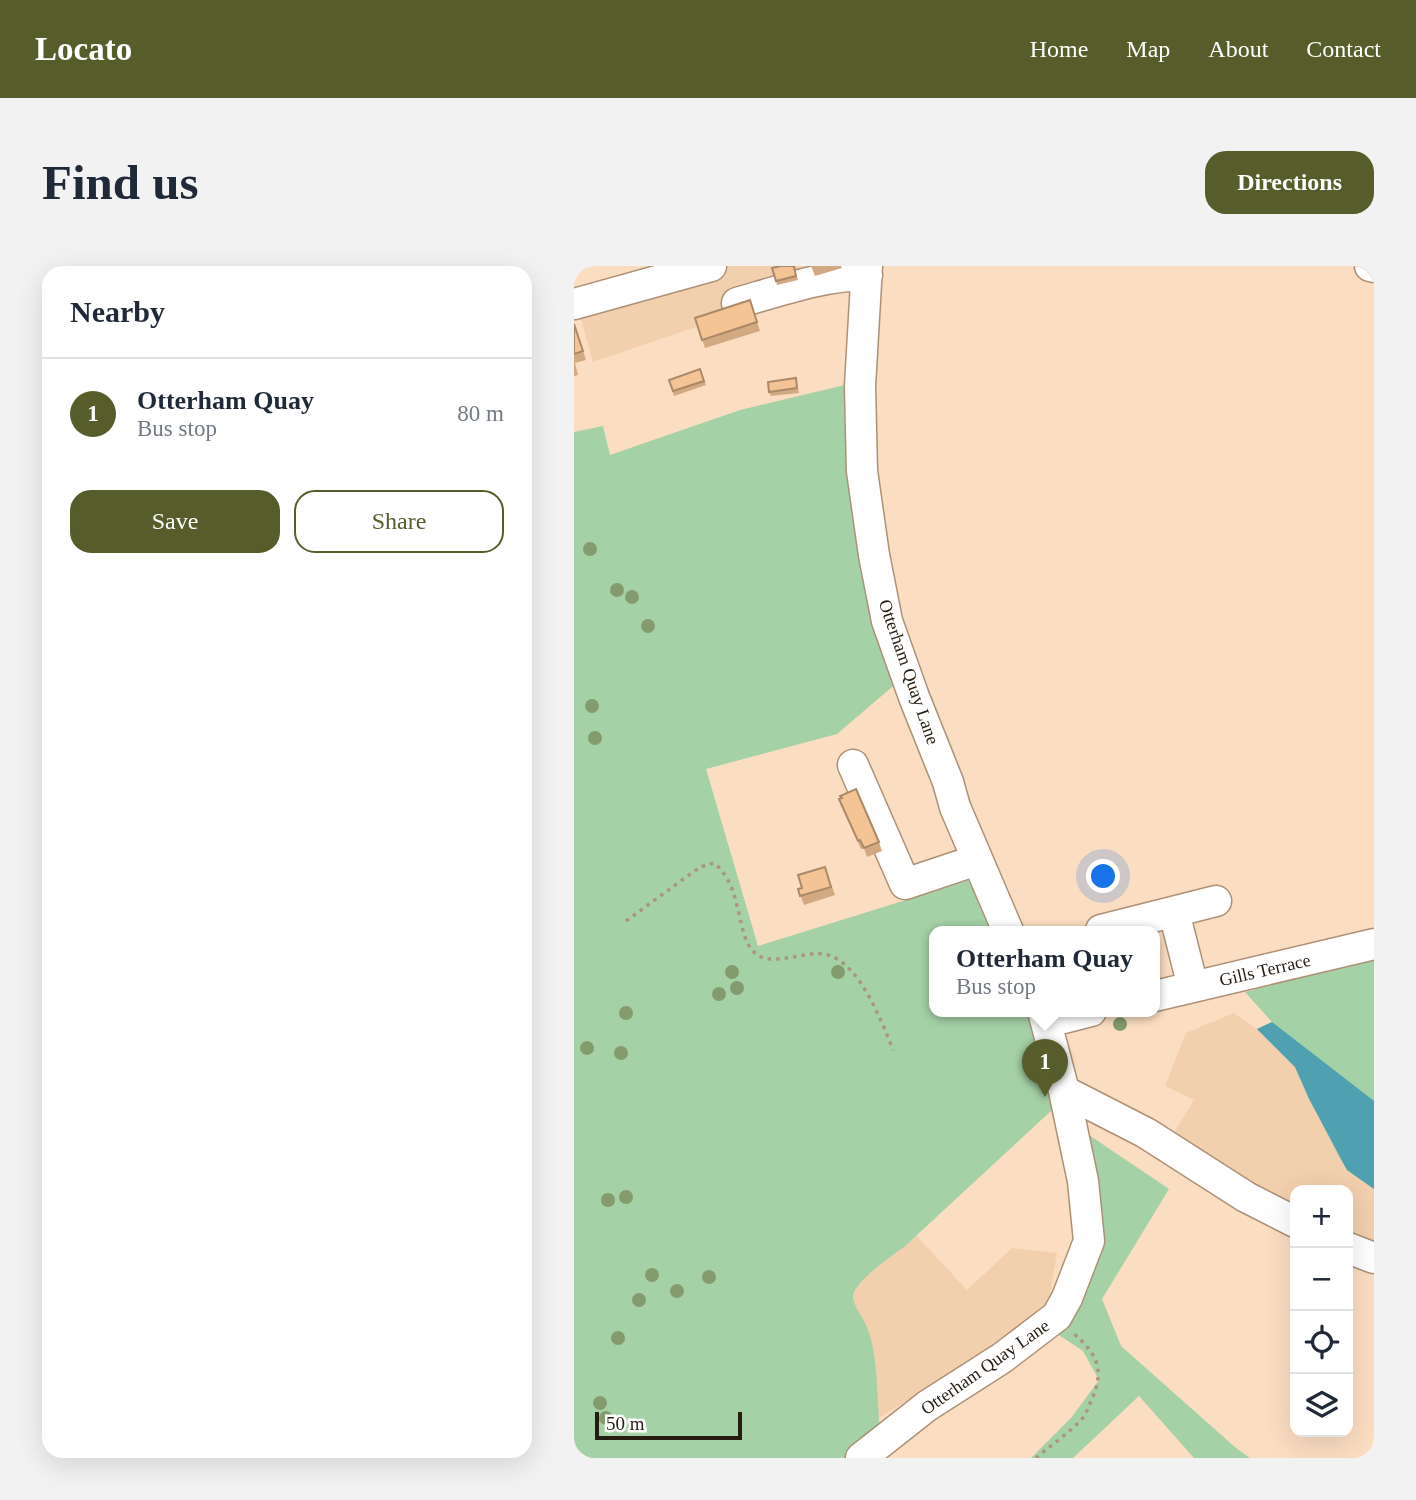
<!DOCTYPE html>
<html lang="en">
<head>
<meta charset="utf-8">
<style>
	:root { --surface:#fff; --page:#f2f2f3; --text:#1f2937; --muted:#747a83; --line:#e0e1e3; --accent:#565c2a }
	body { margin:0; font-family:Georgia,serif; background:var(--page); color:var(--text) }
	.controls { position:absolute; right:21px; bottom:21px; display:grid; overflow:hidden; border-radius:14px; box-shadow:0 7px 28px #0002 }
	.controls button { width:63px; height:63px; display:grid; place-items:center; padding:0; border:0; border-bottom:2px solid var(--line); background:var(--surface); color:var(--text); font:35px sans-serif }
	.scale { position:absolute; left:21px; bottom:18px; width:147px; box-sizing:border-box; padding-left:7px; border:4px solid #261c11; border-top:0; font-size:19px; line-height:24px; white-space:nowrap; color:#261c11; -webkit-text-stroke:5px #fff; paint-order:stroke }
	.you { position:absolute; left:530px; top:611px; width:24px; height:24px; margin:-18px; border:5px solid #fff; border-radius:50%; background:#1a73e8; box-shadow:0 0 0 10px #1a73e833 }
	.badge { display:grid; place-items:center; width:46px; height:46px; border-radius:50%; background:var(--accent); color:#fff; font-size:23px; font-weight:700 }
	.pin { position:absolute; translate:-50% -58px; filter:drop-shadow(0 2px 4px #0008) }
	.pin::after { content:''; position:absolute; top:37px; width:24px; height:21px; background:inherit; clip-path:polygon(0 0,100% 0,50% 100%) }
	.popup { position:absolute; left:355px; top:660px; width:231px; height:91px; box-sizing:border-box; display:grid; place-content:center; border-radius:14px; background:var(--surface); filter:drop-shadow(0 2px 5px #0005); font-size:23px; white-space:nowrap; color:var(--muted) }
	.popup b { font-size:26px; color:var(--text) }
	.popup::after { content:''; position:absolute; left:50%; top:100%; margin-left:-14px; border:14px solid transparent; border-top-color:var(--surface) }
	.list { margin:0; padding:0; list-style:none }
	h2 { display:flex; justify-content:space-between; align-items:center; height:91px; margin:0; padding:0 28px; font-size:30px }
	h2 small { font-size:23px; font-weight:400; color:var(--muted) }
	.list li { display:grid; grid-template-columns:46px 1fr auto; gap:21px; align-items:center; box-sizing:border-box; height:112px; padding:0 28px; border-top:2px solid var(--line) }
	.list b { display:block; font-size:26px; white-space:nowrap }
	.list p { margin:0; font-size:23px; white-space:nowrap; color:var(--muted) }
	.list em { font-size:23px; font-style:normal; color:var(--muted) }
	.actions { display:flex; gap:14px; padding:21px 28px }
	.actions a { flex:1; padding:16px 0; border:2px solid var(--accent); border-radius:21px; text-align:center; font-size:24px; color:var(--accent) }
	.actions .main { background:var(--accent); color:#fff }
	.icon { flex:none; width:38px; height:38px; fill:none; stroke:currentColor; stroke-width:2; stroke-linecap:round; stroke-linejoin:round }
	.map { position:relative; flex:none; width:800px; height:1192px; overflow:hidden; border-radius:21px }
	header { display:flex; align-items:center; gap:42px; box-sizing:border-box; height:98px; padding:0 35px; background:var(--accent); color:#fff }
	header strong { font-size:33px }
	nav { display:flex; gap:38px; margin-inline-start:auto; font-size:24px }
	.intro { display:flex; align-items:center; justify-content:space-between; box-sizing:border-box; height:168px; padding:0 42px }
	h1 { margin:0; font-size:49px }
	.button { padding:18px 32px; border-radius:21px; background:var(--accent); color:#fff; font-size:24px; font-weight:700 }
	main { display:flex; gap:42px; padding:0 42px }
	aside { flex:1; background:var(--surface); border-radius:21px; box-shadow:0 7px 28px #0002 }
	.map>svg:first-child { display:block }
	.built { fill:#f2cfad }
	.green { fill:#a5d1a6 }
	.water { fill:#4fa0b0 }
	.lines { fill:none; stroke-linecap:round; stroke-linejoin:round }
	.minor-casing { stroke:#ad9177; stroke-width:33 }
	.path { stroke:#ab957f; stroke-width:3.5; stroke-dasharray:3.5 5; stroke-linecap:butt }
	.minor { stroke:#fff; stroke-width:30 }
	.tree { fill:#849b6e }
	.wall { fill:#d2a980 }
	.building { fill:#f4c495; stroke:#ab8968; stroke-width:2 }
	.labels { text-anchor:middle; stroke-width:5; stroke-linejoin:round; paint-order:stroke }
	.street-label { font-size:18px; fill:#261c11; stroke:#fff }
</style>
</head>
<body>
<header>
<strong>Locato</strong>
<nav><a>Home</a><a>Map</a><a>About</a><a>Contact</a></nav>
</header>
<div class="intro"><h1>Find us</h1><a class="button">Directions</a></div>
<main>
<aside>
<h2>Nearby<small></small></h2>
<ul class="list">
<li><span class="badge">1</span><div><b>Otterham Quay</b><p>Bus stop</p></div><em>80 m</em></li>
</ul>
<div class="actions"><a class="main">Save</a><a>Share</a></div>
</aside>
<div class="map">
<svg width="800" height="1192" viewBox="0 0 800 1192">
	<rect width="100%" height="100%" fill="#fbddc1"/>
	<path class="built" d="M156 0H267L201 34 19 96 5 46Z
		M660 747 683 763 721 801 735 833 752 862 800 921V978L774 969V924H721V943L597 872 620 834 591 820 612 767Z
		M341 968 393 1024 438 982 483 987 475 1034 430 1074 294 1159 274 1025Z"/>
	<path class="green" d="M275 118 325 415 263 468 132 503 184 680 406 611 432 665H361V745H460L481 832 478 844 330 981C317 990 282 1015 279 1029 278 1040 291 1053 294 1064 305 1095 302 1129 306 1161L273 1192H0V166L29 160 36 189 166 144Z
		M800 692V923L773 904 765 891 721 801 683 763 698 756 671 726Z
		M512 867 595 923 528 1033 547 1080 662 1182 676 1192H620L565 1130 499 1192H457L497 1152 525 1114 509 1085 485 1069 523 985Z"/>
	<path class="water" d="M698 756 800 835V923L773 904 735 833 721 801 683 763Z"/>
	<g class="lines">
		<defs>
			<path id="minor" d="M293 0 286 120 288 205 300 289 313 355 340 431 374 516 381 541 434 665
				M796 0 800 1
				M163 37C205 25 250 9 293 9
				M0 38 137 0
				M279 499 331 618 403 594
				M600 646 619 721
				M527 664 642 635
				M581 730 800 678
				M474 756 517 745
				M490 825 572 867 672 931 721 956
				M774 982 800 992
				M287 1192 353 1140 428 1092 483 1050 493 1032 515 975 509 915 490 825 469 745"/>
		</defs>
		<use href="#minor" class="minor-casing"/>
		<path class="path" d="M52 655 126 601 140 597C170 621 161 670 181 687 189 695 202 693 212 692 226 691 240 685 254 689 286 698 308 756 319 784
			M462 1192C477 1179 495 1167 508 1153 512 1148 515 1140 518 1133 531 1103 523 1088 499 1067"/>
		<use href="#minor" class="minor"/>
	</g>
	<g class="tree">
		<circle cx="16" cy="283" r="7"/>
		<circle cx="43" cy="324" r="7"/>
		<circle cx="58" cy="331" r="7"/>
		<circle cx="74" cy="360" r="7"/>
		<circle cx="18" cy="440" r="7"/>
		<circle cx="21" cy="472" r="7"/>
		<circle cx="158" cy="706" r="7"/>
		<circle cx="264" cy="706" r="7"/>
		<circle cx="163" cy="722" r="7"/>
		<circle cx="145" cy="728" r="7"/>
		<circle cx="52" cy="747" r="7"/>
		<circle cx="546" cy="758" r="7"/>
		<circle cx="13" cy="782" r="7"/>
		<circle cx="47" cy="787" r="7"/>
		<circle cx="52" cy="931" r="7"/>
		<circle cx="34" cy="934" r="7"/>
		<circle cx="78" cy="1009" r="7"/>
		<circle cx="135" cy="1011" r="7"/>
		<circle cx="103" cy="1025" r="7"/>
		<circle cx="65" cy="1034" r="7"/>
		<circle cx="44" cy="1072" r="7"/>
		<circle cx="26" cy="1137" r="7"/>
		<circle cx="32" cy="1152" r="7"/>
	</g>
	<path class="wall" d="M220 0 224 14 203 19 202 15Z
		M237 0H267L268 2 241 10Z
		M176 34 186 65 131 82 121 52Z
		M0 58 12 94 1 97 4 109 0 110Z
		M126 103 132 119 100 130 95 114Z
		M222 112 225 127 197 130 195 126Z
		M265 533 305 576 308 585 293 591 290 582 287 583Z
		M251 601 261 629 230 639 224 623 228 622Z"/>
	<path class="building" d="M207 0H220L222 10 202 15 198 2Z
		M176 34 183 56 128 74 121 52Z
		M0 58 9 85 0 88Z
		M126 103 130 115 99 125 95 114Z
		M222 112 223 122 195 126 194 116Z
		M282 523 305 576 290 582 286 574 284 575 265 533 268 532 266 530Z
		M251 601 257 621 226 630 224 623 228 622 224 609Z"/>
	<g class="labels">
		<g class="street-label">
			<text transform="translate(335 406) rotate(71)" y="6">Otterham Quay Lane</text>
			<text transform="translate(691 704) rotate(-13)" y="6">Gills Terrace</text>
			<text transform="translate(411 1101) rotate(-35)" y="6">Otterham Quay Lane</text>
		</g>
	</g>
</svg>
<div class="controls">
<button>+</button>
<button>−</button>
<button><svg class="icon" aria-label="locate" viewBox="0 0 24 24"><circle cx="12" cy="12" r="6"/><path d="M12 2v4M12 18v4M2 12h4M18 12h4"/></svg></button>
<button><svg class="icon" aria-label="layers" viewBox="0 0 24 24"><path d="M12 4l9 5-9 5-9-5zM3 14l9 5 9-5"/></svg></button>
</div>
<div class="scale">50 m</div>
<div class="you"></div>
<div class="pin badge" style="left:471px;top:831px">1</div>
<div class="popup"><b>Otterham Quay</b>Bus stop</div>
</div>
</main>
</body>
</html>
